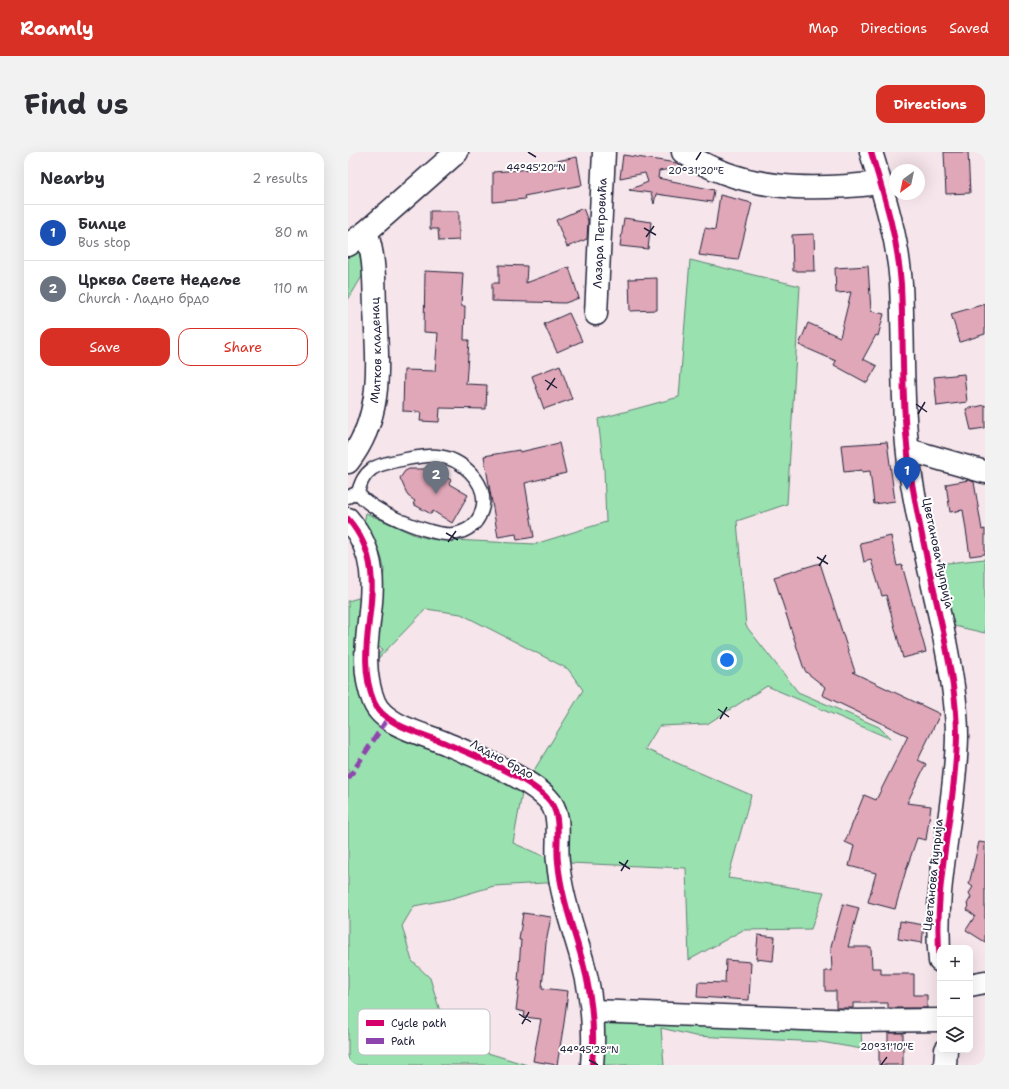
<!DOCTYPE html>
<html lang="en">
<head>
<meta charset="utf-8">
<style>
	:root { --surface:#fff; --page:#f2f2f3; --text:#2b2b33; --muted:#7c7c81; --line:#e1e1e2; --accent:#d93025 }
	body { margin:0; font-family:"Shantell Sans",sans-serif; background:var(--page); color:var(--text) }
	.controls { position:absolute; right:12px; bottom:12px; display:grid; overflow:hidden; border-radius:8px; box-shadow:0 4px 16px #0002 }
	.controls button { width:36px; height:36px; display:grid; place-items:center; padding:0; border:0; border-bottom:1px solid var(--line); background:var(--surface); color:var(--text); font:20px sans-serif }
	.compass { position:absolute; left:541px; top:12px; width:36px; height:36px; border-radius:50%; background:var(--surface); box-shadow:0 4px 16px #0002; rotate:213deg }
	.you { position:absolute; left:379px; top:508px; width:14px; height:14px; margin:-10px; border:3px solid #fff; border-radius:50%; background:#1a73e8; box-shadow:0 0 0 6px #1a73e833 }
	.badge { display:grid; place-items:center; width:26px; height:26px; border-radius:50%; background:var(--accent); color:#fff; font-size:13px; font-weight:700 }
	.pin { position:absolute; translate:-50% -33px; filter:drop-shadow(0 1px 2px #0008) }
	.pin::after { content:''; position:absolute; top:21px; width:14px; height:12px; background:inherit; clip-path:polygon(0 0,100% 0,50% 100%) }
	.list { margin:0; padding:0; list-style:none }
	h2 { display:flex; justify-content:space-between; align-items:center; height:52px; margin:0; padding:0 16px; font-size:17px }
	h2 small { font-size:13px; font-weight:400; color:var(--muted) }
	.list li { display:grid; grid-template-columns:26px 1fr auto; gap:12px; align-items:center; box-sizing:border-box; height:56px; padding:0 16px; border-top:1px solid var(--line) }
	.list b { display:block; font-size:15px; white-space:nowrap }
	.list p { margin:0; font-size:13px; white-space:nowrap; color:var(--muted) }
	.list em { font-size:13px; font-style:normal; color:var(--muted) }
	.actions { display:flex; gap:8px; padding:12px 16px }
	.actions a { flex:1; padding:9px 0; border:1px solid var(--accent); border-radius:12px; text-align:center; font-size:14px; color:var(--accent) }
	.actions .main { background:var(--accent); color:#fff }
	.icon { flex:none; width:22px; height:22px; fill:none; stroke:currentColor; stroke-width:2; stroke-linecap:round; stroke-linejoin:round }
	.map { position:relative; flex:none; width:637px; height:913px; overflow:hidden; border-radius:12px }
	header { display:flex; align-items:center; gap:24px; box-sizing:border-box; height:56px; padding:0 20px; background:var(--accent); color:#fff }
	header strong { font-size:19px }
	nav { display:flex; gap:22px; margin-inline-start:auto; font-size:14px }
	.intro { display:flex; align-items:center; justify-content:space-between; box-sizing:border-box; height:96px; padding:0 24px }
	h1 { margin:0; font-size:28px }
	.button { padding:10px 18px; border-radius:12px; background:var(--accent); color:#fff; font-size:14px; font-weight:700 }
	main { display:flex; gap:24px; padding:0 24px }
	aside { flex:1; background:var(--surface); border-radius:12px; box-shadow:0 4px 16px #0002 }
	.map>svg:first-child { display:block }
	.green { fill:#99e1af; stroke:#5e8275 }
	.building { fill:#e0a7b8; stroke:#22223b }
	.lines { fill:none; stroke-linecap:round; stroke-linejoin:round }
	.service-casing { stroke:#22223b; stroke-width:15 }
	.minor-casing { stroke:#22223b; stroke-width:25 }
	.tertiary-casing { stroke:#22223b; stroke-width:25 }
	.service { stroke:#fff; stroke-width:12 }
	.minor { stroke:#fff; stroke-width:22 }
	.tertiary { stroke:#fff; stroke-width:22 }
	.quiet { stroke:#8e44ad; stroke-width:5; stroke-dasharray:10 5; stroke-linecap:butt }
	.cycleway-casing { stroke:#fff; stroke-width:8 }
	.cycleway { stroke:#d6006c; stroke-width:6 }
	.ticks { fill:none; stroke:#22223b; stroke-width:1.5 }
	.labels { text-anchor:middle; stroke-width:4; stroke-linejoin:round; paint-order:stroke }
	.street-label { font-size:12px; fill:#22223b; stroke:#fff }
	.key { fill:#fff; stroke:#bdbdc4; stroke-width:1 }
	.key-label { font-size:11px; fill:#22223b }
	.ticks-label { font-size:10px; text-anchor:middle; fill:#22223b; stroke:#fff; stroke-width:4; stroke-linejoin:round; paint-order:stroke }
</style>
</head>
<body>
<header>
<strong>Roamly</strong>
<nav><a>Map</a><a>Directions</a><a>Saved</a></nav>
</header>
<div class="intro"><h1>Find us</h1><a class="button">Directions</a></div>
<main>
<aside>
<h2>Nearby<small>2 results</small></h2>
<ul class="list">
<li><span class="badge" style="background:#1a4fb4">1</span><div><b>Билце</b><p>Bus stop</p></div><em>80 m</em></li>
<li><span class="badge" style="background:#6b7280">2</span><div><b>Црква Свете Недеље</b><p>Church · Ладно брдо</p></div><em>110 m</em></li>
</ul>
<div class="actions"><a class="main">Save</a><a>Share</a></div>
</aside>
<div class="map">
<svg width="637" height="913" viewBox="0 0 637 913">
	<rect width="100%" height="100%" fill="#f6e5ea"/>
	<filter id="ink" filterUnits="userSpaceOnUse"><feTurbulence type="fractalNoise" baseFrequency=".025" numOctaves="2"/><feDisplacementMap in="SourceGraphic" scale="8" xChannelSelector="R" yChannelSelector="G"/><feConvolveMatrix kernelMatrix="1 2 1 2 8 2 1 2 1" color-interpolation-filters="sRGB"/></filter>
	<g filter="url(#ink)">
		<path class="green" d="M7 89 25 106 0 148V93Z
			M342 108 452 134 439 352 389 369 398 474 450 540 531 575 543 587 419 534 359 572 311 574 297 597 403 643 380 726 476 740 463 777 395 778 341 808 338 716 221 711C221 697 221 665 218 654 213 639 197 629 185 620L235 538 220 517 113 462 78 457 19 518 27 552 176 630 165 691 209 710 213 730 146 734 102 747 66 754 54 774 64 809 82 826 101 889 179 913H0V449L24 442 19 517 35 497 30 495 36 417 34 407 29 393 16 371 18 361 67 383 83 387 187 392 258 370 256 317 250 267 331 245Z
			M637 407V481L593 471 581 413Z
			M245 859 513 876 514 897 473 890 347 884 313 876 316 913H243Z"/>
		<path class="building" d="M596 0H620L622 41 598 42Z
			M275 3 329 11 334 15 311 19 310 26 366 38 364 50 308 42 306 52 303 41 281 38 300 30 297 21 272 26Z
			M229 5 234 33 176 44 177 47 145 50V20L199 16 198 11Z
			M372 43 404 51 390 108 351 103 357 76 367 78Z
			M235 56 240 69 239 87 219 95 208 68Z
			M82 59H111V88L91 89 90 77H82Z
			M276 66 303 70 300 97 272 94Z
			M466 82 467 119H445L444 83Z
			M151 113 179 114 178 131 221 115 231 146 217 151 144 149V131H151Z
			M520 114 523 159 536 162 530 184 528 183 515 207 529 214 519 231 486 213 488 209 451 193 460 171 492 185 503 140 488 141 487 116Z
			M77 119 115 121 113 154H117L116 188H121L118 232 139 233 138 257 92 256 91 270 72 269 73 260 55 259 56 218 87 219 90 181 76 180Z
			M309 126V158L282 159 281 127Z
			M637 152V182L612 190 603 162Z
			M221 161 234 189 209 200 196 172Z
			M212 213 224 247 196 257 184 224Z
			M616 222 619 250 589 254 586 225Z
			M637 253V276L623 278 618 257Z
			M539 290 547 349 526 352 522 319 514 320V318L496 320 493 293Z
			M211 291 218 321 177 331 186 385 169 388 168 382 150 385 136 304 171 298 172 300Z
			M61 317H78L84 321 86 318 103 328 101 332 120 343 104 371 85 359 83 362 65 352 67 349 60 344 52 326 57 319Z
			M621 328 626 330 634 378 637 377V402L622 404 615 358 602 360 598 332Z
			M543 384 549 414 554 413 578 500 555 506 538 443 534 444 523 408 516 410 512 391Z
			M472 411 507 520H504L592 562 570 608 578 612 559 651 583 654 578 688 569 686 558 718 547 757 520 750 528 721 501 714 506 694 497 690 516 643 528 648 560 584 474 543 477 535 458 520 455 514 426 425Z
			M631 690 637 691V790L618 778 627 764 619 758 621 754 619 752 623 745 621 741 625 735 621 732Z
			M495 752 511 756 500 795H523L524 816H533V822H566V843H579V856H540V851H505V856H488V839H477V819H484L483 794Z
			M175 761 203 765 198 791 194 836 220 839 216 871 209 913 185 909 193 867 176 865 177 860 168 858 172 829H170L173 788H171Z
			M552 769 576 773 574 791 550 787Z
			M410 783 427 785 425 809 408 807Z
			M378 808 403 810 401 848 349 845 350 830 377 831Z
			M540 881H555V913H531V894H540Z"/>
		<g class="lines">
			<defs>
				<path id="service" d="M0 345 10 340C13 330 16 323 24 317 34 310 77 303 89 304 113 306 138 329 135 353 134 360 130 369 124 374 119 378 112 381 105 382 85 385 19 358 10 340"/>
				<g id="minor">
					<path d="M335 0C396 40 463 39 532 31"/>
					<path d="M0 93 18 80 109 0"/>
					<path id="s1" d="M248 162 256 0"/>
					<path d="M561 298 637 320"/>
					<path id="s2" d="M0 310C37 263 29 210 27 155 26 129 27 104 18 80"/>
					<path d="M0 367C51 427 0 486 26 550 36 574 76 582 97 591 125 603 179 625 199 646 216 663 207 689 210 710 213 745 226 778 235 811 244 844 247 878 244 913"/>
					<path d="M622 833 637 830"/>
					<path d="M245 859 508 869 592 868"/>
				</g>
				<path id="tertiary" d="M523 0C536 43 550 87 553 132 556 196 553 261 563 325 571 375 583 425 594 474 601 510 609 547 609 584 608 659 584 734 592 809
					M597 913 598 898"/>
			</defs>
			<use href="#service" class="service-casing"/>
			<use href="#minor" class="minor-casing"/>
			<use href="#tertiary" class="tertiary-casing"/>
			<use href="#service" class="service"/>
			<use href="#minor" class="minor"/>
			<use href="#tertiary" class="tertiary"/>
			<path class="quiet" d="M0 627 40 566"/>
			<defs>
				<path id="cycleway" d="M523 0C536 43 550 87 553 132 556 196 553 261 563 325 571 375 583 425 594 474 601 510 609 547 609 584 608 659 584 734 592 809
					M0 367C51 427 0 486 26 550 36 574 76 582 97 591 125 603 179 625 199 646 216 663 207 689 210 710 213 745 226 778 235 811 244 844 247 878 244 913"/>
			</defs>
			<use href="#cycleway" class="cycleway-casing"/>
			<use href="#cycleway" class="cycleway"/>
		</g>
	</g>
	<path class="ticks" d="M180 0 188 5M348 8 353 0M296 76 308 83M298 85 306 74M197 228 209 236M199 238 207 226M568 252 579 260M570 262 577 250M98 381 110 388M100 390 108 379M469 405 480 412M471 414 478 403M370 557 381 565M372 567 379 555M271 710 282 717M273 719 280 708M171 862 183 870M174 872 181 860M241 908 250 913M533 913 539 905"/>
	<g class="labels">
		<g class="street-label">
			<text dy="4" stroke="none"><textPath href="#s1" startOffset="81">Лазара Петровића</textPath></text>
			<text dy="4" stroke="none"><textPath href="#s2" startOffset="118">Митков кладенац</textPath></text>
			<text transform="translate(590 401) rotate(78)" y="4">Цветанова ћуприја</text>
			<text transform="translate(154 607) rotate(28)" y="4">Ладно брдо</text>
			<text transform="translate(585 723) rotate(-84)" y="4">Цветанова ћуприја</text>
		</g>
	</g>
	<rect x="10" y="857" width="132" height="46" rx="6" class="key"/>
	<rect x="18" y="868" width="18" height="6" fill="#d6006c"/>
	<rect x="18" y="886" width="18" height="6" fill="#8e44ad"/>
	<g class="key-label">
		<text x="43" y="875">Cycle path</text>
		<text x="43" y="893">Path</text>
	</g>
	<g class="ticks-label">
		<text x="188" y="19">44°45'20"N</text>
		<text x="348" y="22">20°31'20"E</text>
		<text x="539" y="898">20°31'10"E</text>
		<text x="241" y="901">44°45'28"N</text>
	</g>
</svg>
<div class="controls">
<button>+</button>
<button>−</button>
<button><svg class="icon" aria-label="layers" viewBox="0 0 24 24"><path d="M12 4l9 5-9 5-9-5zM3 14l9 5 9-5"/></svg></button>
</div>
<svg class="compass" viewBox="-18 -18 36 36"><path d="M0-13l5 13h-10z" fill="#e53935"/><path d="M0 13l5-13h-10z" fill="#7c7c81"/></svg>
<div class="you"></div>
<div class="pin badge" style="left:559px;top:338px;background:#1a4fb4">1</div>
<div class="pin badge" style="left:88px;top:342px;background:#6b7280">2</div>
</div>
</main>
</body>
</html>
